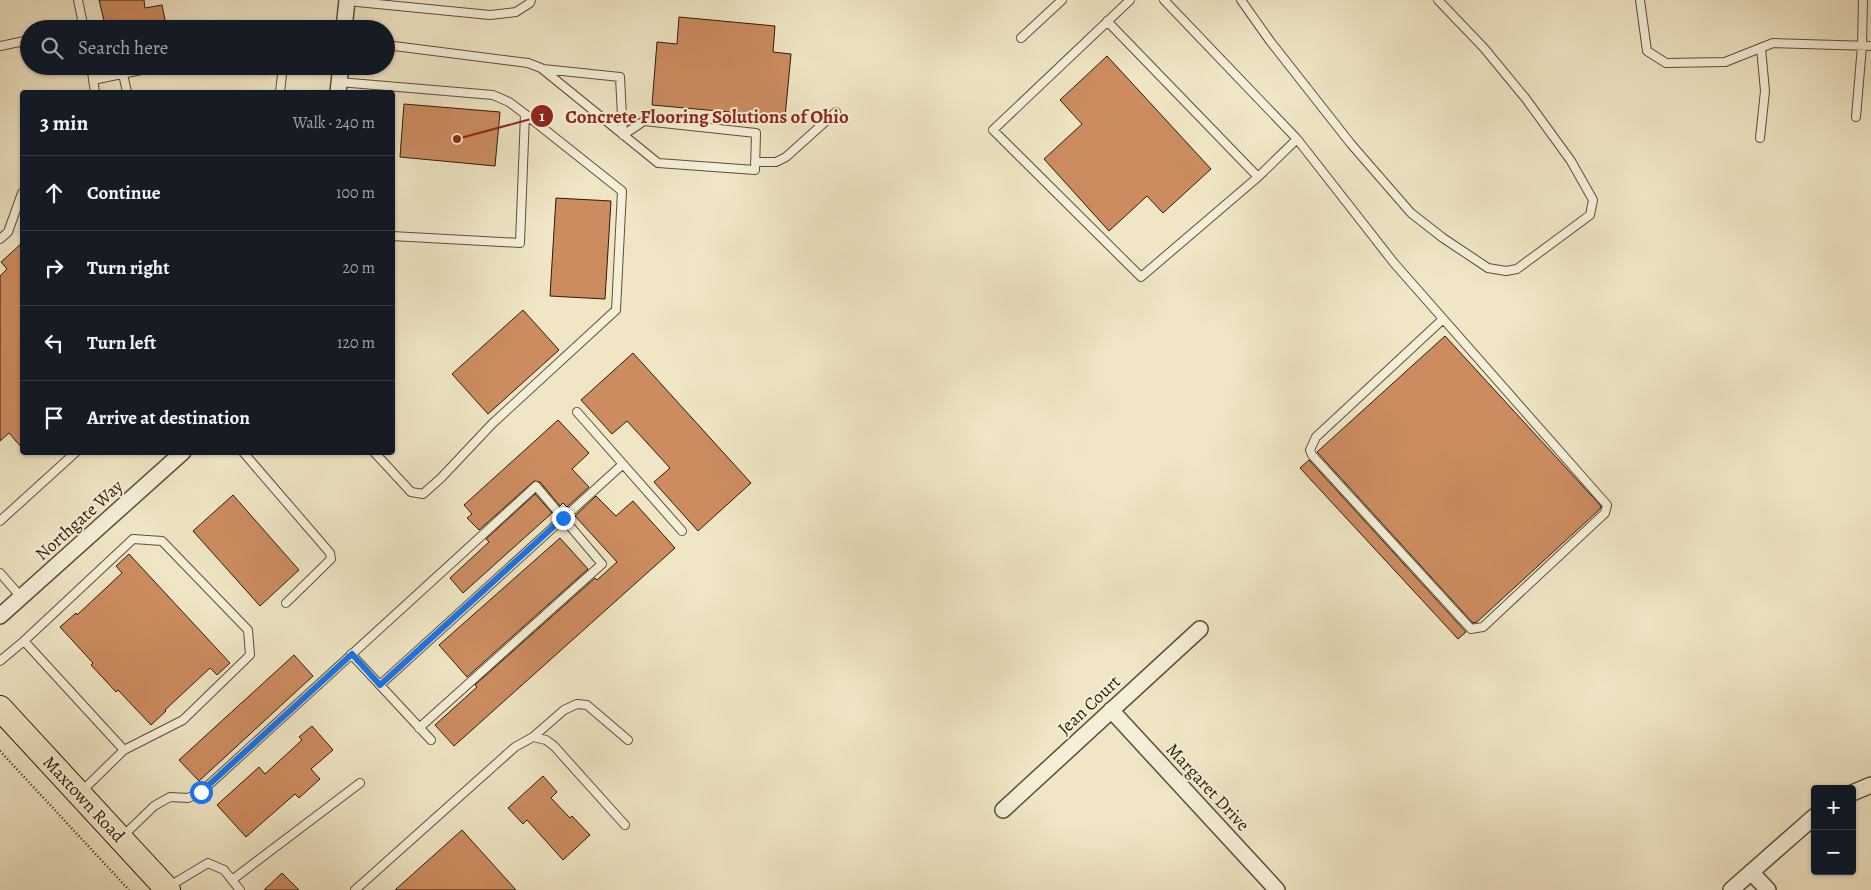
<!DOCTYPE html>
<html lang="en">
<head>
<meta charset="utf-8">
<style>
	:root { --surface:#171b24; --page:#242831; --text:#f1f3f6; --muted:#9ea1a6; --line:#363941 }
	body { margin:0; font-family:Alegreya,serif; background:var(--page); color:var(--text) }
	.controls { position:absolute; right:15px; bottom:15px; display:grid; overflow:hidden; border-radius:5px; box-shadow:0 1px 4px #0004 }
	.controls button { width:45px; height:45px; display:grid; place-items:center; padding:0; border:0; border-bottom:1px solid var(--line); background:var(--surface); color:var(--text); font:25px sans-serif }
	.stop { position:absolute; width:15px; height:15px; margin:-11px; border:4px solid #1a73e8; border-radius:50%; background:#fff }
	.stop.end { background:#1a73e8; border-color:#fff; box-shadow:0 1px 5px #0008 }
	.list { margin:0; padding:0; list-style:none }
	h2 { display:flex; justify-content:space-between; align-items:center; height:65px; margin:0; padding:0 20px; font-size:21px }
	h2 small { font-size:16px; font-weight:400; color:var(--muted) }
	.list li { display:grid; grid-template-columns:32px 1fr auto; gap:15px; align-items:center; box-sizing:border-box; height:75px; padding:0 20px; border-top:1px solid var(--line) }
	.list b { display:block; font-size:19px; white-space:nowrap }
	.list em { font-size:16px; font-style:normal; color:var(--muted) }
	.icon { flex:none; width:28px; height:28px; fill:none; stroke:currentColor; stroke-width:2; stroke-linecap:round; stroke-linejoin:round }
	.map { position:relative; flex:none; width:1871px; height:890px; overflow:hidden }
	.search { position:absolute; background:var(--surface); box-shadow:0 1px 4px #0004; left:20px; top:20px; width:375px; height:55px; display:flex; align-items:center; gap:12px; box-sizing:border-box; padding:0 18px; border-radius:28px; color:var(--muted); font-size:19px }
	.panel { position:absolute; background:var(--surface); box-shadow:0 1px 4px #0004; left:20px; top:90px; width:375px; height:365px; border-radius:5px }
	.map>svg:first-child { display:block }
	.building { fill:#cc8c60; stroke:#2d1b09 }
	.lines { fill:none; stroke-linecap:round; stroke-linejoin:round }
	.lane-casing { stroke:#5e4e38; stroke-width:10 }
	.street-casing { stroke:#5e4e38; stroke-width:18 }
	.primary-casing { stroke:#2d1b09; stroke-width:26 }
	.path { stroke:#2d1b09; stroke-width:2.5; stroke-dasharray:1 2.5; stroke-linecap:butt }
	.lane { stroke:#f5efd9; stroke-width:8 }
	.street { stroke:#f5efd9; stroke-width:15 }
	.primary { stroke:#f0e6c5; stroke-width:24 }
	.route { stroke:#1a73e8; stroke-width:6 }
	.labels { text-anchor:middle; stroke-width:4; stroke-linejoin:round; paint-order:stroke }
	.street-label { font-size:18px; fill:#2d1b09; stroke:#f5efd9 }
	.leader { fill:none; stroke:#8f2418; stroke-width:2 }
	.callout-dot { fill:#8f2418; stroke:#f5efd9; stroke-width:2 }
	.mark-label { font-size:15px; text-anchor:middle; font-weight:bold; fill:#fff }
	.callout-label { font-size:19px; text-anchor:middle; font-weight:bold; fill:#8f2418; stroke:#f5efd9; stroke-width:4; stroke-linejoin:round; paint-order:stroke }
</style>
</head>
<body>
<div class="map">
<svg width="1871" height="890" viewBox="0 0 1871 890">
	<rect width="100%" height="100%" fill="#f0e6c5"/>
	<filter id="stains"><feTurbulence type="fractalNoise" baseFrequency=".004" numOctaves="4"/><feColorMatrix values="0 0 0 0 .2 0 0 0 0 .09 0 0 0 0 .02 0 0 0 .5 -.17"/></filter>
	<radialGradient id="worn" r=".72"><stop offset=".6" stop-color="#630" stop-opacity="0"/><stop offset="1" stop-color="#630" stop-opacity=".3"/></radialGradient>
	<path class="building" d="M99 0H144L145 8 162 5 167 29H106Z
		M679 17 775 26 773 52 791 54 785 117 652 105 657 42 677 44Z
		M1107 56 1211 169 1163 213 1147 196 1109 231 1044 159 1082 124 1060 100Z
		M404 104 500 112 495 166 400 157Z
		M556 198 611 201 605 299 550 296Z
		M22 243V448L9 433 0 441V276L7 269 1 262Z
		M523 310 559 350 488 414 452 374Z
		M1445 336 1601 506 1600 509 1477 622 1473 623 1317 452Z
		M633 353 751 483 698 531 654 482 670 468 627 421 612 434 581 400Z
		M558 420 589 453 572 469 589 487 567 507 563 503 560 506 540 482 534 481 479 530 467 518 472 514 464 505Z
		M1309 460 1466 632 1458 639 1300 468Z
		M535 494 552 513 463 593 450 578 489 542 486 539Z
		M233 495 299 570 260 606 193 531Z
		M596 496 616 516 633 501 675 548 454 746 435 725 477 687 475 685 595 578 597 580 617 562 575 516Z
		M560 538 588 569 467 677 439 645Z
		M129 554 230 663 217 675 210 668 165 710 166 711 151 725 118 690 116 692 91 665 93 663 60 627 76 613 77 615 122 573 116 566Z
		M294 655 313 676 199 781 179 760Z
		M312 726 333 750 311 769 320 779 299 798 295 794 246 837 217 805 259 767 265 774 302 740 299 737Z
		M543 776 557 792 551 798 570 818 572 816 590 835 563 860 527 820 523 824 508 808Z
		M462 830 516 890H395Z
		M282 873 299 890H264Z"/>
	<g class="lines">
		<defs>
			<path id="lane" d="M78 0 84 29
				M1130 0 993 130 1141 277 1258 177 1297 139
				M1164 0 1297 139 1394 263 1607 505 1605 513 1483 627 1471 629 1312 455 1310 450 1316 437 1442 320
				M1241 0 1270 41 1351 144 1411 213 1443 238 1488 268 1506 271 1517 269 1590 215 1593 200 1571 161 1526 99 1484 48 1438 0
				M1640 0 1647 51 1666 63 1725 62 1773 43 1871 46
				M347 1 490 15 516 12 530 3 531 0
				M1107 21 1258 177
				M1021 38 1062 0
				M386 45 528 63 541 68 658 163 755 170 756 133 644 121 623 135
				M0 46 29 40
				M91 66 95 92
				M543 69 620 77 623 135
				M123 74 127 92
				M93 80 160 66
				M339 82 493 95 509 102 525 114 520 243 392 236
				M280 92 283 66
				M1856 117 1862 46 1863 0
				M1760 138 1765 91 1761 48
				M755 162H776L786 157 836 112
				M0 239 8 232 22 193
				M577 412 682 531
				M243 452 330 553 331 559 286 603
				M374 452 411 492 423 494 441 478 492 424 616 310 622 191 525 114
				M0 521 76 452
				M0 573 21 597
				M24 641 133 539 162 541 248 630 250 655 183 720 124 750
				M351 654 431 740
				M0 661 24 641 124 750 80 793
				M380 685 623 464
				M533 737 564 710 577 704 587 705 628 740
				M122 837 154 806 170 797 188 798 201 792 536 486 602 564 419 728
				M232 880 360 783
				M168 887 208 863 224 870 240 890
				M355 890 515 747 533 737 546 740 554 746 625 825"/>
			<path id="street" d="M344 29 347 0
				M338 92 341 66
				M0 616 183 452
				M1111 710 1277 890
				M1852 793 1871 785
				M1003 810 1200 629
				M1751 872 1768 890
				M1731 890 1815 816"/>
			<path id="primary" d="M0 708 168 890"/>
		</defs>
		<use href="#lane" class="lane-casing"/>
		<use href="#street" class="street-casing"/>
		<use href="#primary" class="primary-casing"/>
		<path class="path" d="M0 751 129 890"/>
		<use href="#lane" class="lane"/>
		<use href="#street" class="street"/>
		<use href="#primary" class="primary"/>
	</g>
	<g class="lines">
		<path class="route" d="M201 792 352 654 380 685 563 518"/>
	</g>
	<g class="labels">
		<g class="street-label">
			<text transform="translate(79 520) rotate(-42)" y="6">Northgate Way</text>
			<text transform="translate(1089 705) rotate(-43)" y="6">Jean Court</text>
			<text transform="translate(1208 787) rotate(47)" y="6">Margaret Drive</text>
			<text transform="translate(84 799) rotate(47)" y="6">Maxtown Road</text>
		</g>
	</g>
	<path class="leader" d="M457 139L542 116"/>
	<g class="callout-dot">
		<circle cx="457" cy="139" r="5"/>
		<circle cx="542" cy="116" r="12"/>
	</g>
	<g class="mark-label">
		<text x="542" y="121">1</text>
	</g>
	<g class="callout-label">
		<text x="707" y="123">Concrete Flooring Solutions of Ohio</text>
	</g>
	<rect width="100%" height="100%" filter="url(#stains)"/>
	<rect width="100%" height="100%" fill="url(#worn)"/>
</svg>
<div class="controls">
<button>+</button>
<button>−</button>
</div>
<div class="stop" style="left:201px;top:792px"></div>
<div class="stop end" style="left:563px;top:518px"></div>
<div class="search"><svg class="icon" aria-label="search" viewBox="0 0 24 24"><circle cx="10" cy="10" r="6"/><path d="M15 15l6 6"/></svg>Search here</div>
<section class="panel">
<h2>3 min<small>Walk · 240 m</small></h2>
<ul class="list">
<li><svg class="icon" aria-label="ahead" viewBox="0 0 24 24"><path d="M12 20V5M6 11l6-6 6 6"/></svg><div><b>Continue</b></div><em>100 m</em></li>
<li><svg class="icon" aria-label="right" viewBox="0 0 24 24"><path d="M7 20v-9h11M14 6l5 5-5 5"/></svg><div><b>Turn right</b></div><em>20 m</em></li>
<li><svg class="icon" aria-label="left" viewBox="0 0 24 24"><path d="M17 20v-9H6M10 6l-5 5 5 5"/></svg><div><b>Turn left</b></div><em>120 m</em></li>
<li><svg class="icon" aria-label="arrive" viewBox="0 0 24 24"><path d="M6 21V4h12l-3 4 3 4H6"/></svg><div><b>Arrive at destination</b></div></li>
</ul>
</section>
</div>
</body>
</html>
